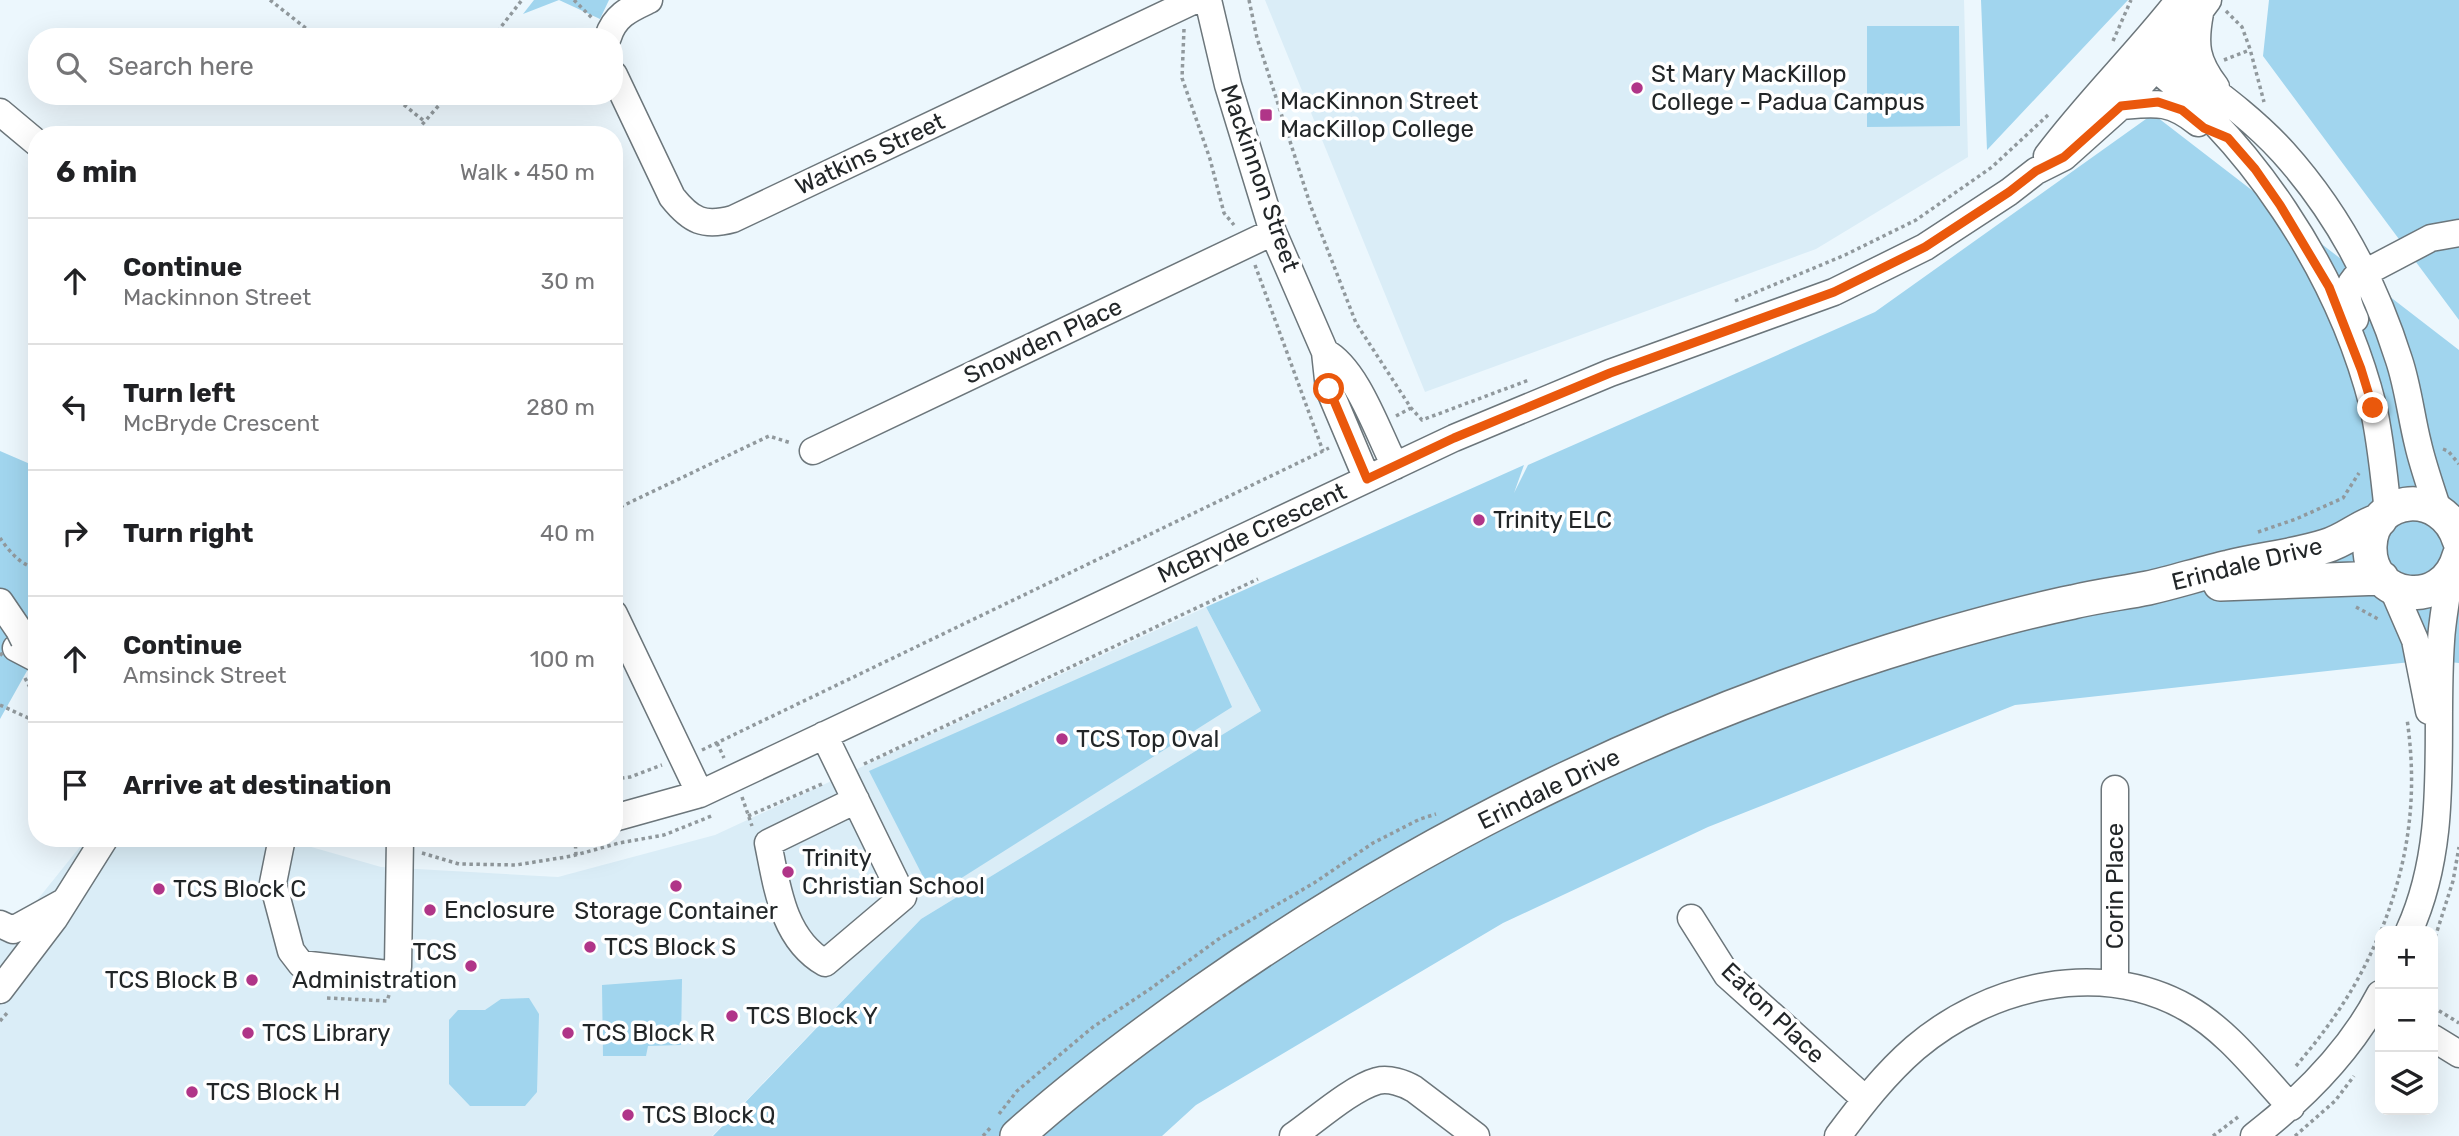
<!DOCTYPE html>
<html lang="en">
<head>
<meta charset="utf-8">
<style>
	:root { --surface:#fff; --page:#f2f2f2; --text:#202124; --muted:#757577; --line:#e0e0e0 }
	body { margin:0; font-family:Rubik,sans-serif; background:var(--page); color:var(--text) }
	.controls { position:absolute; right:21px; bottom:21px; display:grid; overflow:hidden; border-radius:14px; box-shadow:0 7px 28px #0002 }
	.controls button { width:63px; height:63px; display:grid; place-items:center; padding:0; border:0; border-bottom:2px solid var(--line); background:var(--surface); color:var(--text); font:35px sans-serif }
	.stop { position:absolute; width:21px; height:21px; margin:-16px; border:5px solid #ea580c; border-radius:50%; background:#fff }
	.stop.end { background:#ea580c; border-color:#fff; box-shadow:0 2px 7px #0008 }
	.list { margin:0; padding:0; list-style:none }
	h2 { display:flex; justify-content:space-between; align-items:center; height:91px; margin:0; padding:0 28px; font-size:30px }
	h2 small { font-size:23px; font-weight:400; color:var(--muted) }
	.list li { display:grid; grid-template-columns:46px 1fr auto; gap:21px; align-items:center; box-sizing:border-box; height:126px; padding:0 28px; border-top:2px solid var(--line) }
	.list b { display:block; font-size:26px; white-space:nowrap }
	.list p { margin:0; font-size:23px; white-space:nowrap; color:var(--muted) }
	.list em { font-size:23px; font-style:normal; color:var(--muted) }
	.icon { flex:none; width:38px; height:38px; fill:none; stroke:currentColor; stroke-width:2; stroke-linecap:round; stroke-linejoin:round }
	.map { position:relative; flex:none; width:2459px; height:1136px; overflow:hidden }
	.search { position:absolute; background:var(--surface); box-shadow:0 7px 28px #0002; left:28px; top:28px; width:595px; height:77px; display:flex; align-items:center; gap:18px; box-sizing:border-box; padding:0 24px; border-radius:28px; color:var(--muted); font-size:26px }
	.panel { position:absolute; background:var(--surface); box-shadow:0 7px 28px #0002; left:28px; top:126px; width:595px; height:721px; border-radius:28px }
	.map>svg:first-child { display:block }
	.built { fill:#daedf7 }
	.green { fill:#a1d5ee }
	.lines { fill:none; stroke-linecap:round; stroke-linejoin:round }
	.minor-casing { stroke:#6c767b; stroke-width:29 }
	.major-casing { stroke:#6c767b; stroke-width:36 }
	.path { stroke:#91999d; stroke-width:3.5; stroke-dasharray:3.5 3.5; stroke-linecap:butt }
	.minor { stroke:#fff; stroke-width:26 }
	.major { stroke:#fff; stroke-width:33 }
	.minor-bridge-casing { stroke:#6c767b; stroke-width:29; stroke-linecap:butt }
	.path-bridge { stroke:#91999d; stroke-width:3.5; stroke-dasharray:3.5 3.5; stroke-linecap:butt }
	.minor-bridge { stroke:#fff; stroke-width:26 }
	.route { stroke:#ea580c; stroke-width:9 }
	.poi-dot { fill:#b03588; stroke:#fff; stroke-width:2.5 }
	.labels { text-anchor:middle; stroke-width:7; stroke-linejoin:round; paint-order:stroke }
	.poi-label { font-size:24px; fill:#222628; stroke:#fff; text-anchor:start }
	.street-label { font-size:24px; fill:#222628; stroke:#fff }
</style>
</head>
<body>
<div class="map">
<svg width="2459" height="1136" viewBox="0 0 2459 1136">
	<rect width="100%" height="100%" fill="#ecf7fd"/>
	<path class="built" d="M1265 0H1964L1968 157 1816 249 1425 392Z
		M1206 607 1261 711 921 919 712 1136H0V923L30 909 87 838H280L381 867 558 877 715 835Z"/>
	<path class="green" d="M534 0H609L600 19 559 0 523 14Z
		M1981 0H2128L1987 150Z
		M2269 0H2459V320L2263 56Z
		M1867 26H1959L1960 126 1867 127Z
		M2153 114 2459 350V663L2429 660 2015 705 1708 827 1503 923 1196 1105 1162 1136H713L921 919 1261 711 1206 607 1524 465 1514 493 1528 465 1875 312Z
		M0 451 37 467V653L0 719Z
		M1197 626 1232 707 933 896 869 771Z
		M682 979 681 1045 648 1046 646 1056H603L602 985Z
		M529 998 539 1014 537 1092 525 1106H470L449 1084V1020L458 1010H485L501 999Z"/>
	<g class="lines">
		<defs>
			<path id="minor" d="M1208 0 1228 85 1273 232 1325 352 1329 389 1367 479
				M2200 13C2194 45 2196 61 2216 87
				M608 37C615 15 630 9 649 0
				M2148 40C2193 77 2244 109 2283 152 2337 212 2375 284 2399 360 2408 387 2411 416 2418 444 2423 466 2431 488 2438 510
				M2136 54C2249 135 2339 272 2373 406 2381 441 2384 477 2388 512
				M614 75 672 197C691 221 704 227 733 219L1195 0
				M2121 106C2155 103 2170 100 2198 123
				M0 112 37 143
				M2047 156C2088 101 2137 54 2179 0
				M2355 319C2348 304 2343 292 2355 278L2431 238 2459 233
				M1325 352C1357 369 1378 433 1395 466
				M813 451 1273 232
				M2392 587 2415 640 2429 711
				M0 602 19 630
				M614 614 700 794
				M16 648 37 659
				M824 735 903 897 825 963C783 939 777 887 768 843L856 800
				M2115 789V983
				M614 818 700 794 1454 438 1610 373 1834 292 1925 247 2009 192 2036 171 2064 157 2121 106 2167 55 2208 0
				M282 838 273 883 291 951 301 964 388 974 398 967 400 838
				M1691 918 1727 975 1865 1099
				M0 924 13 930 62 903
				M2409 931C2451 839 2434 738 2441 641 2442 620 2447 598 2449 577
				M0 990 54 919 105 838
				M2433 1038 2459 1054
				M1293 1136C1316 1120 1352 1088 1377 1081 1389 1078 1404 1083 1414 1089L1476 1136
				M1838 1136C1861 1105 1885 1074 1915 1048 1989 985 2100 959 2187 1008 2228 1031 2259 1073 2291 1107
				M2254 1136C2303 1098 2351 1050 2380 994"/>
			<path id="major" d="M2459 540C2443 488 2372 494 2370 546 2368 601 2444 611 2459 556
				M2220 584 2382 578
				M1017 1136C1075 1084 1139 1036 1203 991 1423 836 1668 717 1926 640 1974 626 2024 612 2073 602 2098 596 2123 593 2148 588 2175 582 2202 573 2229 567 2261 559 2295 556 2326 546 2346 540 2360 526 2380 520"/>
		</defs>
		<use href="#minor" class="minor-casing"/>
		<use href="#major" class="major-casing"/>
		<path class="path" d="M270 0 317 37
			M574 0 592 18
			M1249 0 1257 38 1311 207 1356 323 1411 408 1422 420 1529 380
			M2226 11 2242 27 2250 49 2264 102
			M1184 29 1182 78 1210 159 1224 213 1234 225
			M493 37 522 0
			M2113 41 2131 0
			M2224 60 2250 50
			M393 96 424 121
			M413 135 447 96
			M1255 265 1323 451
			M1735 301 1845 255 1916 220 1992 167 2048 115
			M1396 416 1411 408
			M2443 449 2448 451 2459 464
			M614 510 769 436 791 443
			M2258 532 2296 519 2343 498 2359 473
			M0 538C8 550 22 567 37 568
			M2356 607 2380 620
			M25 678 37 701
			M0 705 37 722
			M717 743 724 758
			M702 750 1329 448
			M864 764 1258 579
			M614 779 630 777 662 765
			M742 797 752 826
			M748 816 822 784
			M575 838 576 855
			M422 853 459 864 516 865 572 856 619 843 664 835 714 815
			M2381 931C2409 861 2418 795 2407 719
			M2433 944 2453 881 2459 847
			M327 998 387 1001 389 995
			M2433 1007 2459 1023
			M0 1021 8 1012
			M2296 1066C2331 1025 2360 983 2380 932
			M999 1114 1017 1091 1093 1027 1150 989 1220 938 1314 883 1373 843 1420 819 1436 814
			M983 1136 991 1127
			M2213 1136 2238 1117
			M2295 1136 2335 1101 2354 1076"/>
		<use href="#minor" class="minor"/>
		<use href="#major" class="major"/>
		<defs>
			<path id="minor-bridge" d="M19 630 24 640"/>
		</defs>
		<use href="#minor-bridge" class="minor-bridge-casing"/>
		<path class="path-bridge" d="M0 653 5 658"/>
		<use href="#minor-bridge" class="minor-bridge"/>
	</g>
	<g class="lines">
		<path class="route" d="M1329 389 1367 479 1454 438 1610 373 1834 292 1925 247 2009 192 2036 171 2064 157 2121 106 2158 102 2182 110 2204 128 2228 138 2255 169 2280 205 2329 287 2361 369 2373 408"/>
	</g>
	<g class="poi-dot">
		<circle cx="1637" cy="88" r="7"/>
		<rect x="1259" y="108" width="14" height="14" rx="3.5"/>
		<circle cx="1479" cy="520" r="7"/>
		<circle cx="1062" cy="739" r="7"/>
		<circle cx="788" cy="872" r="7"/>
		<circle cx="676" cy="886" r="7"/>
		<circle cx="159" cy="889" r="7"/>
		<circle cx="430" cy="910" r="7"/>
		<circle cx="590" cy="947" r="7"/>
		<circle cx="471" cy="966" r="7"/>
		<circle cx="252" cy="980" r="7"/>
		<circle cx="732" cy="1016" r="7"/>
		<circle cx="248" cy="1033" r="7"/>
		<circle cx="568" cy="1033" r="7"/>
		<circle cx="192" cy="1092" r="7"/>
		<circle cx="628" cy="1115" r="7"/>
	</g>
	<g class="labels">
		<g class="poi-label">
			<text x="1651" y="82">St Mary MacKillop<tspan x="1651" dy="28">College - Padua Campus</tspan></text>
			<text x="1280" y="109">MacKinnon Street<tspan x="1280" dy="28">MacKillop College</tspan></text>
			<text x="1493" y="528">Trinity ELC</text>
			<text x="1076" y="747">TCS Top Oval</text>
			<text x="802" y="866">Trinity<tspan x="802" dy="28">Christian School</tspan></text>
			<text x="173" y="897">TCS Block C</text>
			<text x="444" y="918">Enclosure</text>
			<text x="676" y="919" text-anchor="middle">Storage Container</text>
			<text x="604" y="955">TCS Block S</text>
			<text x="457" y="960" text-anchor="end">TCS<tspan x="457" dy="28">Administration</tspan></text>
			<text x="238" y="988" text-anchor="end">TCS Block B</text>
			<text x="746" y="1024">TCS Block Y</text>
			<text x="262" y="1041">TCS Library</text>
			<text x="582" y="1041">TCS Block R</text>
			<text x="206" y="1100">TCS Block H</text>
			<text x="642" y="1123">TCS Block Q</text>
		</g>
		<g class="street-label">
			<text transform="translate(870 154) rotate(-25)" y="8">Watkins Street</text>
			<text transform="translate(1260 178) rotate(71)" y="8">Mackinnon Street</text>
			<text transform="translate(1043 341) rotate(-25)" y="8">Snowden Place</text>
			<text transform="translate(1252 533) rotate(-25)" y="8">McBryde Crescent</text>
			<text transform="translate(2247 564) rotate(-14)" y="8">Erindale Drive</text>
			<text transform="translate(1549 789) rotate(-26)" y="8">Erindale Drive</text>
			<text transform="translate(2115 886) rotate(-90)" y="8">Corin Place</text>
			<text transform="translate(1773 1013) rotate(44)" y="8">Eaton Place</text>
		</g>
	</g>
</svg>
<div class="controls">
<button>+</button>
<button>−</button>
<button><svg class="icon" aria-label="layers" viewBox="0 0 24 24"><path d="M12 4l9 5-9 5-9-5zM3 14l9 5 9-5"/></svg></button>
</div>
<div class="stop" style="left:1329px;top:389px"></div>
<div class="stop end" style="left:2373px;top:408px"></div>
<div class="search"><svg class="icon" aria-label="search" viewBox="0 0 24 24"><circle cx="10" cy="10" r="6"/><path d="M15 15l6 6"/></svg>Search here</div>
<section class="panel">
<h2>6 min<small>Walk · 450 m</small></h2>
<ul class="list">
<li><svg class="icon" aria-label="ahead" viewBox="0 0 24 24"><path d="M12 20V5M6 11l6-6 6 6"/></svg><div><b>Continue</b><p>Mackinnon Street</p></div><em>30 m</em></li>
<li><svg class="icon" aria-label="left" viewBox="0 0 24 24"><path d="M17 20v-9H6M10 6l-5 5 5 5"/></svg><div><b>Turn left</b><p>McBryde Crescent</p></div><em>280 m</em></li>
<li><svg class="icon" aria-label="right" viewBox="0 0 24 24"><path d="M7 20v-9h11M14 6l5 5-5 5"/></svg><div><b>Turn right</b></div><em>40 m</em></li>
<li><svg class="icon" aria-label="ahead" viewBox="0 0 24 24"><path d="M12 20V5M6 11l6-6 6 6"/></svg><div><b>Continue</b><p>Amsinck Street</p></div><em>100 m</em></li>
<li><svg class="icon" aria-label="arrive" viewBox="0 0 24 24"><path d="M6 21V4h12l-3 4 3 4H6"/></svg><div><b>Arrive at destination</b></div></li>
</ul>
</section>
</div>
</body>
</html>
